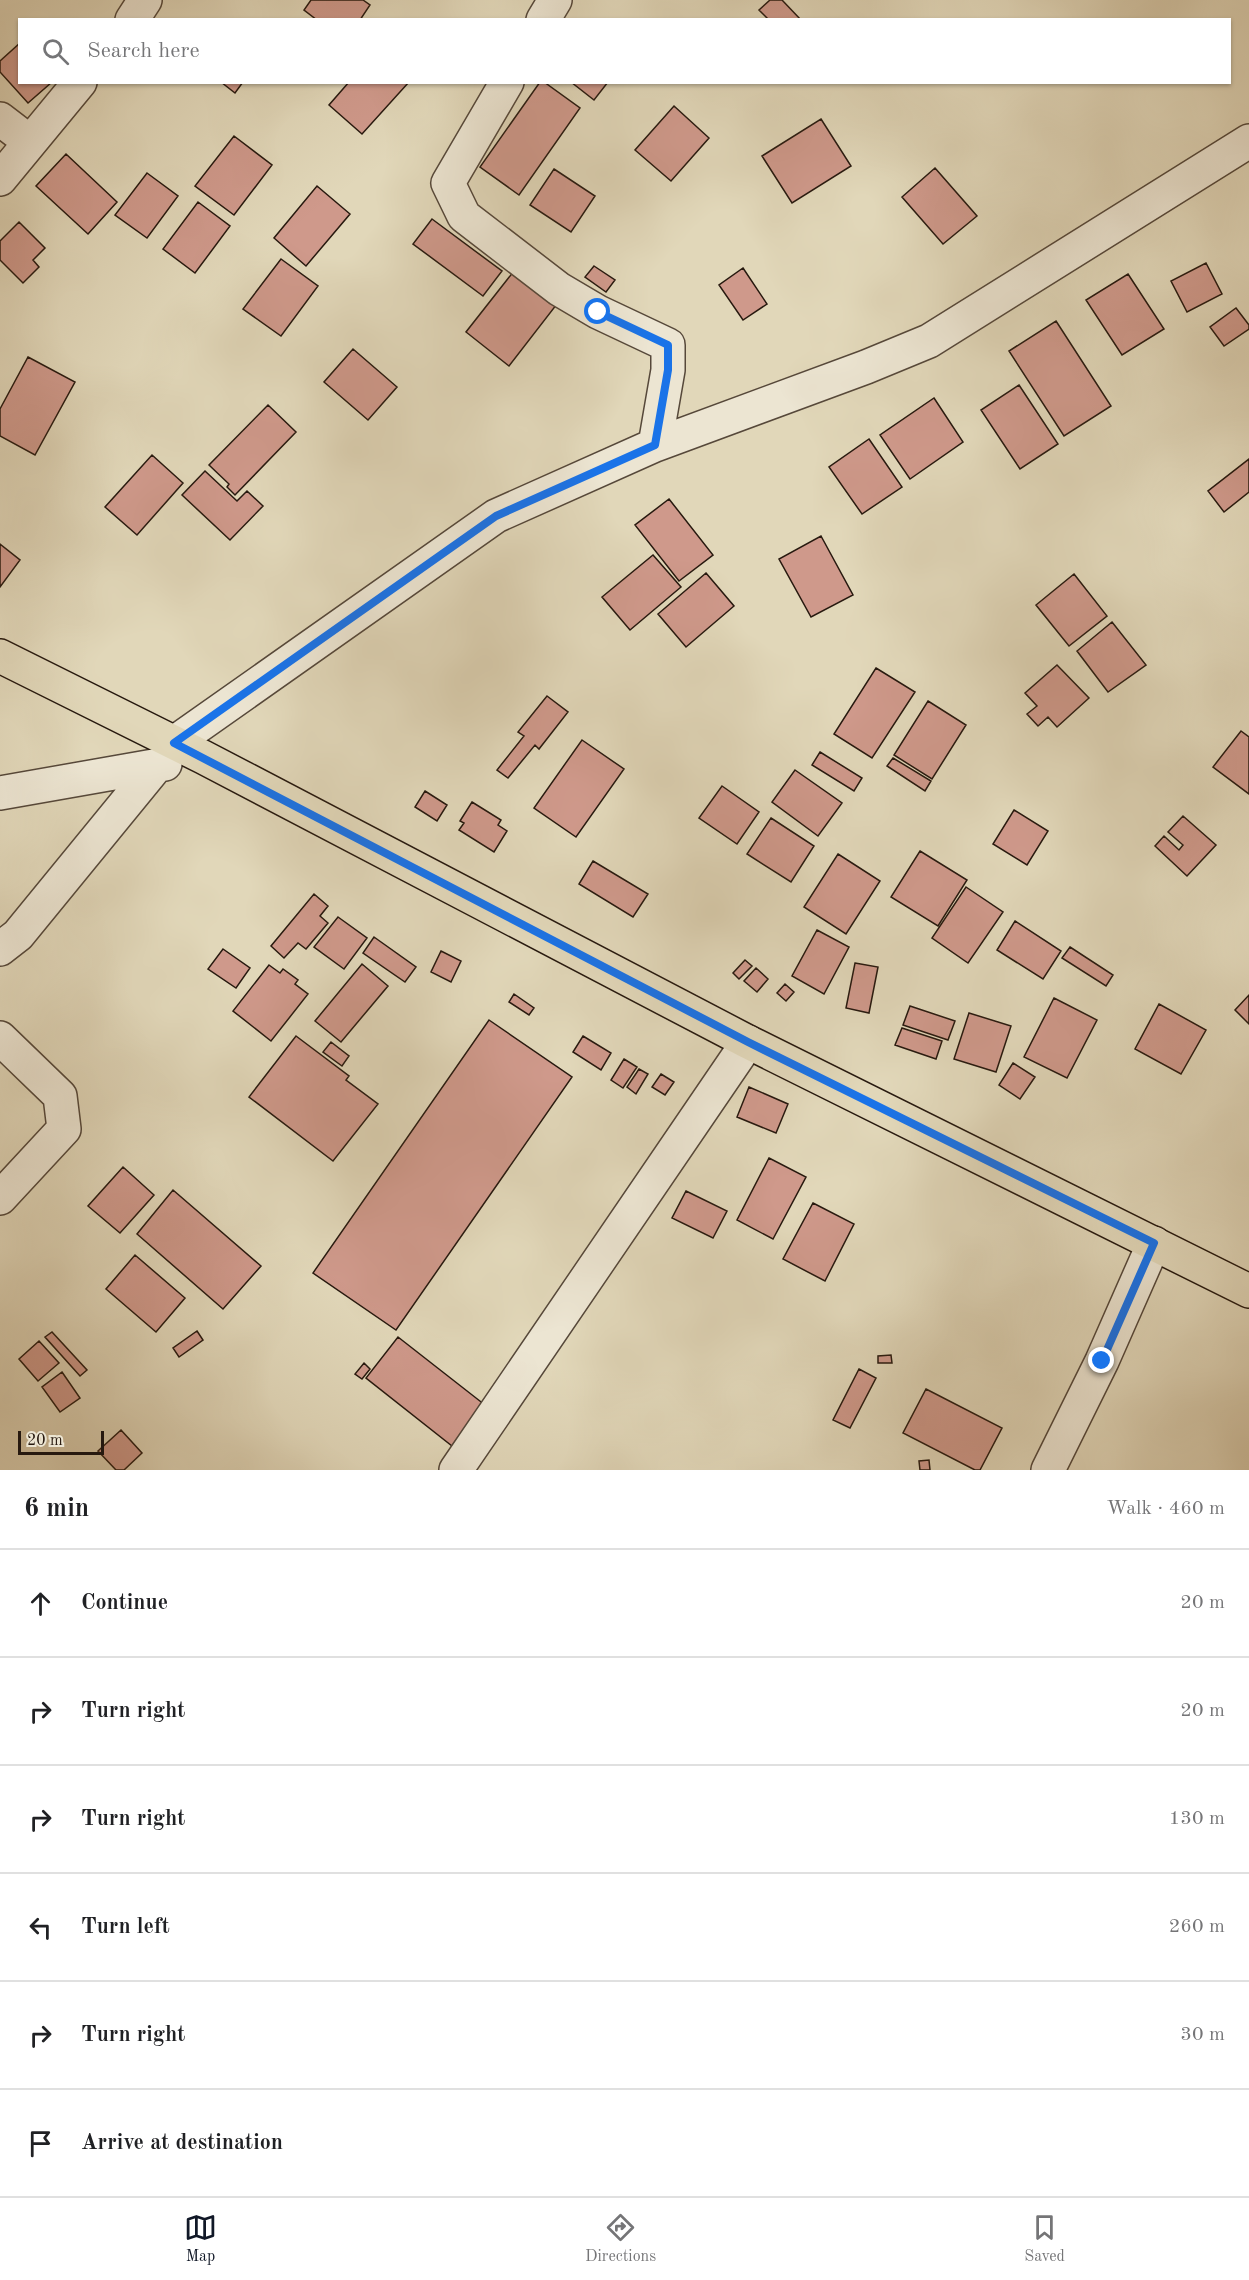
<!DOCTYPE html>
<html lang="en">
<head>
<meta charset="utf-8">
<style>
	:root { --surface:#fff; --page:#f6f6f6; --text:#202124; --muted:#757577; --line:#e0e0e0; --accent:#111827 }
	body { margin:0; font-family:"Old Standard TT",serif; background:var(--page); color:var(--text) }
	.scale { position:absolute; left:18px; bottom:15px; width:86px; box-sizing:border-box; padding-left:6px; border:3px solid #27190f; border-top:0; font-size:16px; line-height:21px; white-space:nowrap; color:#27190f; -webkit-text-stroke:4px #ece5d2; paint-order:stroke }
	.stop { position:absolute; width:18px; height:18px; margin:-14px; border:4px solid #1a73e8; border-radius:50%; background:#fff }
	.stop.end { background:#1a73e8; border-color:#fff; box-shadow:0 2px 6px #0008 }
	.list { margin:0; padding:0; list-style:none }
	h2 { display:flex; justify-content:space-between; align-items:center; height:78px; margin:0; padding:0 24px; font-size:26px }
	h2 small { font-size:20px; font-weight:400; color:var(--muted) }
	.list li { display:grid; grid-template-columns:39px 1fr auto; gap:18px; align-items:center; box-sizing:border-box; height:108px; padding:0 24px; border-top:2px solid var(--line) }
	.list b { display:block; font-size:22px; white-space:nowrap }
	.list em { font-size:20px; font-style:normal; color:var(--muted) }
	.icon { flex:none; width:33px; height:33px; fill:none; stroke:currentColor; stroke-width:2; stroke-linecap:round; stroke-linejoin:round }
	.map { position:relative; flex:none; width:1249px; height:1470px; overflow:hidden }
	.search { position:absolute; background:var(--surface); box-shadow:0 2px 4px #0004; left:18px; right:18px; top:18px; height:66px; display:flex; align-items:center; gap:15px; box-sizing:border-box; padding:0 21px; border-radius:0px; color:var(--muted); font-size:22px }
	.sheet { height:726px; background:var(--surface) }
	nav { display:flex; justify-content:space-around; align-items:center; box-sizing:border-box; height:84px; border-top:2px solid var(--line); background:var(--surface); font-size:16px; color:var(--muted) }
	nav a { display:grid; justify-items:center; gap:3px }
	nav .on { color:var(--accent) }
	.map>svg:first-child { display:block }
	.building { fill:#cf998b; stroke:#27190f; stroke-width:1.5 }
	.lines { fill:none; stroke-linecap:round; stroke-linejoin:round }
	.minor-casing { stroke:#56483a; stroke-width:36 }
	.major-casing { stroke:#27190f; stroke-width:36 }
	.minor { stroke:#ece5d2; stroke-width:33 }
	.major { stroke:#e1d7b9; stroke-width:33 }
	.route { stroke:#1a73e8; stroke-width:8 }
</style>
</head>
<body>
<div class="map">
<svg width="1249" height="1470" viewBox="0 0 1249 1470">
	<rect width="100%" height="100%" fill="#e1d7b9"/>
	<filter id="stains"><feTurbulence type="fractalNoise" baseFrequency=".00333" numOctaves="4"/><feColorMatrix values="0 0 0 0 .2 0 0 0 0 .09 0 0 0 0 .02 0 0 0 .5 -.17"/></filter>
	<radialGradient id="worn" r=".72"><stop offset=".6" stop-color="#630" stop-opacity="0"/><stop offset="1" stop-color="#630" stop-opacity=".3"/></radialGradient>
	<path class="building" d="M311 0H363L370 5 360 20H317L304 10Z
		M770 0H782L801 20H769L759 10Z
		M20 43V82H52L28 103 0 72V61Z
		M221 82H243L235 93Z
		M349 82H409L362 134 329 105Z
		M540 82H544L580 108 519 195 480 167Z
		M571 82H608L594 100Z
		M674 106 709 138 671 181 635 150Z
		M821 119 851 166 792 203 762 156Z
		M234 136 272 165 234 215 195 186Z
		M66 154 117 202 88 234 36 186Z
		M935 168 977 216 943 244 902 197Z
		M554 169 595 196 571 232 530 205Z
		M147 173 178 196 147 238 115 215Z
		M317 186 350 214 306 266 274 238Z
		M198 202 230 226 195 273 163 249Z
		M432 219 502 271 483 296 413 244Z
		M19 222 45 248 33 260 39 267 23 283 0 260V241Z
		M281 259 318 286 281 336 243 309Z
		M1206 263 1222 294 1187 312 1171 281Z
		M594 266 615 280 606 292 585 277Z
		M743 268 767 304 743 320 719 285Z
		M514 271 557 304 509 366 466 332Z
		M1128 274 1164 329 1122 355 1086 300Z
		M1236 308 1249 325V329L1224 346 1210 327Z
		M1056 321 1111 406 1064 436 1009 351Z
		M353 349 397 387 368 420 324 382Z
		M28 357 75 382 35 455 0 436V409Z
		M1019 385 1058 444 1020 469 981 410Z
		M934 398 963 442 910 479 880 435Z
		M268 405 296 432 235 495 227 487 229 484 209 465Z
		M869 439 902 487 862 514 829 467Z
		M152 455 183 483 137 535 105 507Z
		M1249 459V492L1224 512 1208 491Z
		M205 471 237 501 247 491 263 506 230 540 182 495Z
		M669 499 713 555 679 581 635 525Z
		M821 536 853 595 811 617 779 559Z
		M0 544 20 560 0 587Z
		M653 555 681 587 630 630 602 597Z
		M706 573 734 606 686 647 658 614Z
		M1074 574 1107 616 1069 646 1036 605Z
		M1112 622 1146 665 1108 692 1077 651Z
		M1057 665 1089 698 1057 727 1048 717 1038 726 1027 714 1037 706 1025 693Z
		M876 668 915 692 872 758 834 734Z
		M547 696 568 712 539 749 535 745 508 778 497 770 524 736 518 732Z
		M928 701 966 725 932 779 894 755Z
		M1241 731 1249 737V794L1213 767Z
		M582 740 624 769 576 837 534 808Z
		M820 752 862 778 854 791 812 765Z
		M893 758 931 781 925 791 887 766Z
		M795 770 842 803 818 836 772 802Z
		M722 786 759 812 737 844 699 818Z
		M425 791 447 805 437 821 415 807Z
		M472 802 501 820 498 825 507 831 494 852 459 830 464 823 460 821Z
		M1014 810 1048 831 1027 865 993 844Z
		M1183 816 1216 845 1187 876 1155 846 1164 836 1179 850 1183 845 1168 832Z
		M771 818 814 846 791 882 747 854Z
		M920 851 967 880 938 926 891 897Z
		M838 854 880 881 846 934 804 907Z
		M593 861 648 894 633 917 579 884Z
		M966 887 1003 912 968 963 932 938Z
		M314 894 328 906 320 916 328 923 306 949 298 943 284 958 271 946Z
		M338 917 367 938 344 969 314 947Z
		M1015 921 1061 951 1043 979 997 950Z
		M817 930 849 947 824 994 792 976Z
		M374 937 416 967 405 982 363 953Z
		M1070 947 1113 975 1106 986 1062 958Z
		M223 949 250 968 236 988 208 969Z
		M441 951 461 961 451 982 431 972Z
		M745 960 752 966 739 979 733 973Z
		M855 963 878 967 869 1013 846 1008Z
		M362 964 388 986 341 1042 315 1021Z
		M269 965 280 973 283 969 298 980 295 984 308 994 271 1041 233 1011Z
		M756 968 768 979 757 992 744 981Z
		M785 984 794 992 786 1001 777 993Z
		M514 994 534 1008 529 1015 509 1002Z
		M1249 995V1024L1235 1010Z
		M1054 998 1097 1020 1067 1078 1024 1057Z
		M1159 1004 1206 1030 1181 1074 1135 1049Z
		M910 1006 955 1021 948 1040 903 1025Z
		M969 1013 1011 1026 996 1072 954 1059Z
		M489 1020 572 1077 396 1330 313 1273Z
		M902 1028 942 1041 936 1059 895 1045Z
		M296 1036 349 1076 346 1080 378 1104 333 1161 249 1097Z
		M583 1036 611 1053 601 1070 573 1052Z
		M331 1042 349 1056 342 1066 323 1052Z
		M624 1059 637 1067 623 1088 611 1080Z
		M1013 1063 1035 1077 1020 1099 999 1085Z
		M639 1069 648 1074 636 1094 627 1087Z
		M661 1074 674 1082 665 1095 652 1087Z
		M749 1087 788 1104 776 1133 737 1117Z
		M769 1158 806 1177 773 1239 737 1220Z
		M123 1167 154 1195 120 1233 88 1206Z
		M173 1190 261 1266 223 1309 137 1234Z
		M686 1191 727 1211 713 1238 672 1218Z
		M813 1203 854 1224 825 1281 783 1259Z
		M135 1255 185 1298 156 1332 106 1289Z
		M197 1331 203 1340 179 1357 173 1348Z
		M52 1332 87 1370 80 1376 45 1337Z
		M398 1337 485 1405 452 1446 366 1378Z
		M39 1341 59 1363 38 1381 19 1359Z
		M891 1355 892 1363H878V1356Z
		M364 1363 370 1369 362 1379 355 1374Z
		M859 1369 876 1378 850 1428 833 1420Z
		M62 1372 80 1398 60 1412 42 1387Z
		M926 1389 1002 1428 980 1470H975L903 1433Z
		M121 1430 142 1453 124 1470H116L98 1451Z
		M929 1460 930 1470H920L919 1461Z"/>
	<g class="lines">
		<defs>
			<path id="minor" d="M132 20 145 0
				M543 20 555 0
				M507 82 448 183 464 216 559 289 598 312 668 345V370L655 445
				M0 119 30 142
				M0 179 80 82
				M174 743 496 516 655 445 866 367 929 341 1249 141
				M0 793 165 764
				M0 949 18 935 157 765
				M0 1038 60 1096 64 1129 0 1198
				M456 1470 748 1042
				M1048 1470 1102 1361 1154 1243"/>
			<path id="major" d="M0 656 203 757 748 1042 1249 1291"/>
		</defs>
		<use href="#minor" class="minor-casing"/>
		<use href="#major" class="major-casing"/>
		<use href="#minor" class="minor"/>
		<use href="#major" class="major"/>
	</g>
	<g class="lines">
		<path class="route" d="M598 312 668 345V370L655 445 496 516 174 743 748 1042 1154 1243 1102 1361"/>
	</g>
	<rect width="100%" height="100%" filter="url(#stains)"/>
	<rect width="100%" height="100%" fill="url(#worn)"/>
</svg>
<div class="scale">20 m</div>
<div class="stop" style="left:598px;top:312px"></div>
<div class="stop end" style="left:1102px;top:1361px"></div>
<div class="search"><svg class="icon" aria-label="search" viewBox="0 0 24 24"><circle cx="10" cy="10" r="6"/><path d="M15 15l6 6"/></svg>Search here</div>
</div>
<section class="sheet">
<h2>6 min<small>Walk · 460 m</small></h2>
<ul class="list">
<li><svg class="icon" aria-label="ahead" viewBox="0 0 24 24"><path d="M12 20V5M6 11l6-6 6 6"/></svg><div><b>Continue</b></div><em>20 m</em></li>
<li><svg class="icon" aria-label="right" viewBox="0 0 24 24"><path d="M7 20v-9h11M14 6l5 5-5 5"/></svg><div><b>Turn right</b></div><em>20 m</em></li>
<li><svg class="icon" aria-label="right" viewBox="0 0 24 24"><path d="M7 20v-9h11M14 6l5 5-5 5"/></svg><div><b>Turn right</b></div><em>130 m</em></li>
<li><svg class="icon" aria-label="left" viewBox="0 0 24 24"><path d="M17 20v-9H6M10 6l-5 5 5 5"/></svg><div><b>Turn left</b></div><em>260 m</em></li>
<li><svg class="icon" aria-label="right" viewBox="0 0 24 24"><path d="M7 20v-9h11M14 6l5 5-5 5"/></svg><div><b>Turn right</b></div><em>30 m</em></li>
<li><svg class="icon" aria-label="arrive" viewBox="0 0 24 24"><path d="M6 21V4h12l-3 4 3 4H6"/></svg><div><b>Arrive at destination</b></div></li>
</ul>
</section>
<nav>
<a class="on"><svg class="icon" aria-label="map" viewBox="0 0 24 24"><path d="M3 6l6-2 6 2 6-2v14l-6 2-6-2-6 2zM9 4v14M15 6v14"/></svg>Map</a>
<a><svg class="icon" aria-label="directions" viewBox="0 0 24 24"><path d="M12 3l9 9-9 9-9-9zM9 14v-3h6M13 9l2 2-2 2"/></svg>Directions</a>
<a><svg class="icon" aria-label="saved" viewBox="0 0 24 24"><path d="M7 4h10v16l-5-4-5 4z"/></svg>Saved</a>
</nav>
</body>
</html>
